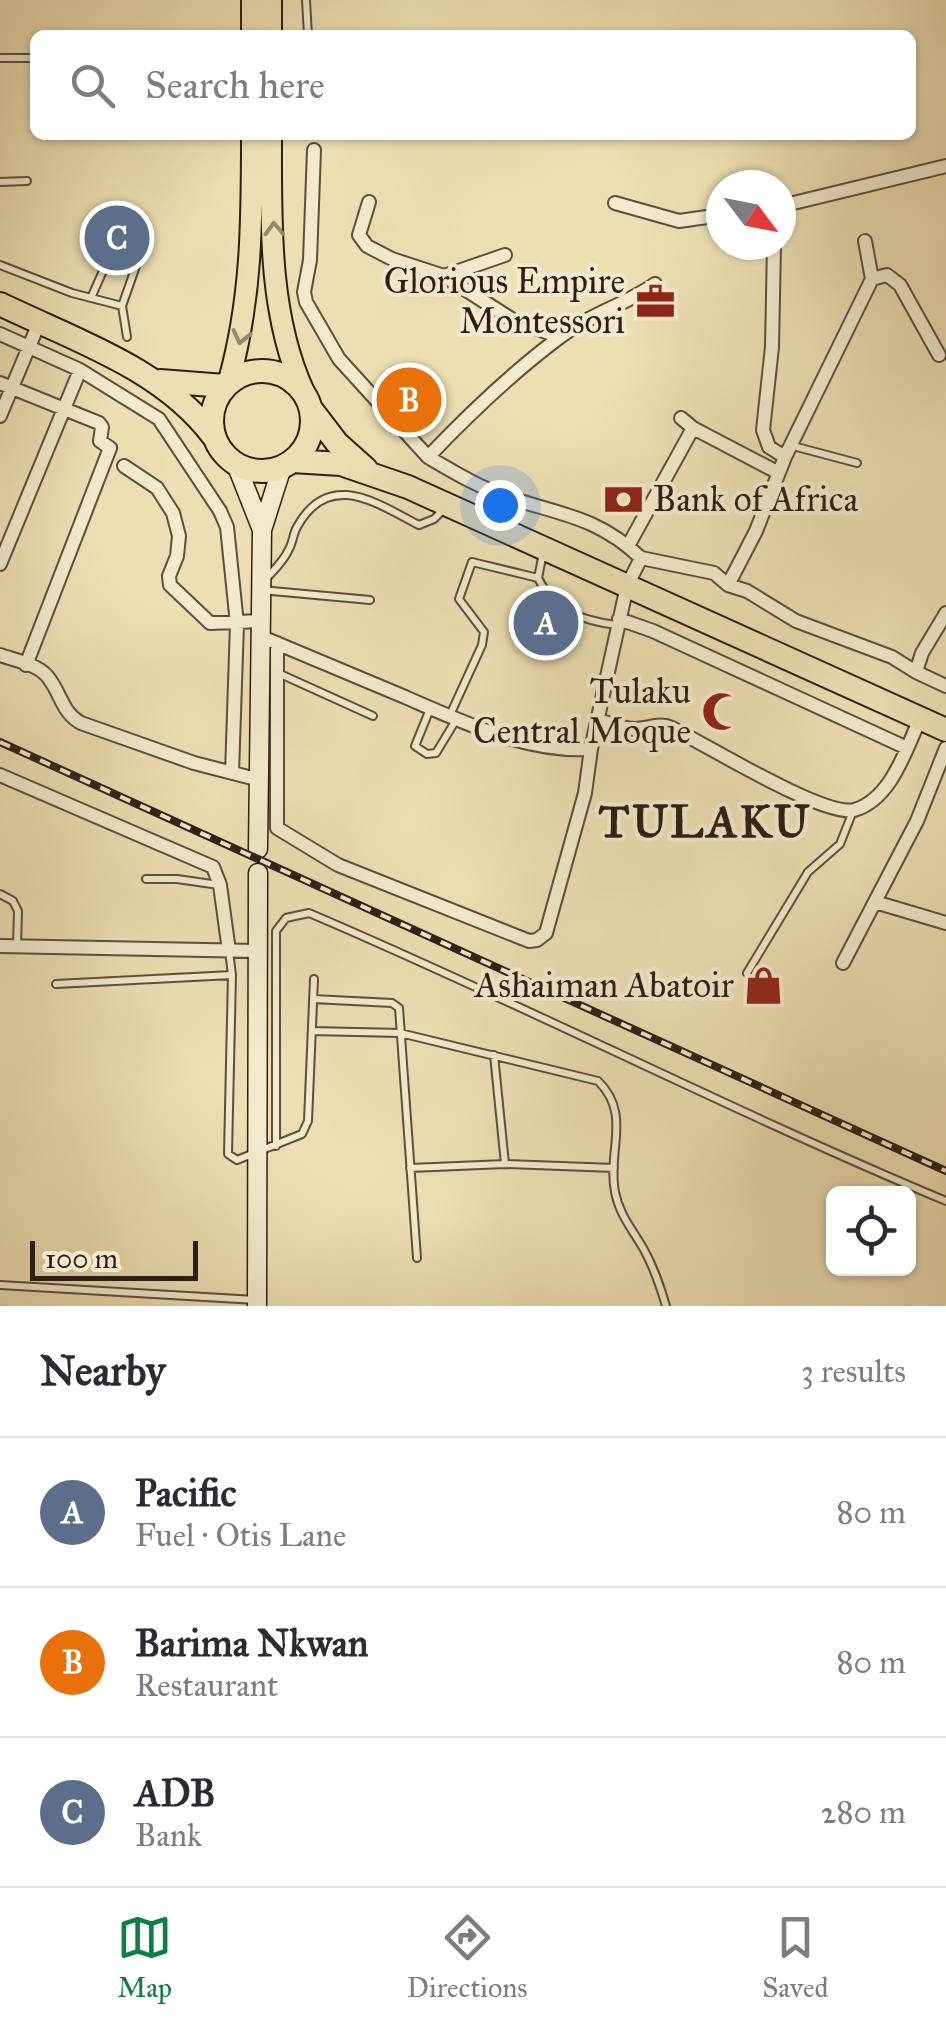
<!DOCTYPE html>
<html lang="en">
<head>
<meta charset="utf-8">
<style>
	:root { --surface:#fff; --page:#f7f7f7; --text:#2b2b33; --muted:#7c7c81; --line:#e1e1e2; --accent:#0b8043 }
	body { margin:0; font-family:"IM FELL Great Primer",serif; background:var(--page); color:var(--text) }
	.controls { position:absolute; right:30px; bottom:30px; display:grid; overflow:hidden; border-radius:15px; box-shadow:0 2px 8px #0004 }
	.controls button { width:90px; height:90px; display:grid; place-items:center; padding:0; border:0; border-bottom:2px solid var(--line); background:var(--surface); color:var(--text); font:50px sans-serif }
	.compass { position:absolute; left:706px; top:170px; width:90px; height:90px; border-radius:50%; background:var(--surface); box-shadow:0 2px 8px #0004; rotate:122deg }
	.scale { position:absolute; left:30px; bottom:25px; width:168px; box-sizing:border-box; padding-left:10px; border:5px solid #2f1e17; border-top:0; font-size:28px; line-height:35px; white-space:nowrap; color:#2f1e17; -webkit-text-stroke:8px #f3eacd; paint-order:stroke }
	.you { position:absolute; left:500px; top:505px; width:35px; height:35px; margin:-25px; border:8px solid #fff; border-radius:50%; background:#1a73e8; box-shadow:0 0 0 15px #1a73e833 }
	.badge { display:grid; place-items:center; width:65px; height:65px; border-radius:50%; background:var(--accent); color:#fff; font-size:32px; font-weight:700 }
	.pin { position:absolute; translate:-50% -50%; border:5px solid #fff; box-shadow:0 2px 10px #0006 }
	.list { margin:0; padding:0; list-style:none }
	h2 { display:flex; justify-content:space-between; align-items:center; height:130px; margin:0; padding:0 40px; font-size:42px }
	h2 small { font-size:32px; font-weight:400; color:var(--muted) }
	.list li { display:grid; grid-template-columns:65px 1fr auto; gap:30px; align-items:center; box-sizing:border-box; height:150px; padding:0 40px; border-top:2px solid var(--line) }
	.list b { display:block; font-size:38px; white-space:nowrap }
	.list p { margin:0; font-size:32px; white-space:nowrap; color:var(--muted) }
	.list em { font-size:32px; font-style:normal; color:var(--muted) }
	.icon { flex:none; width:55px; height:55px; fill:none; stroke:currentColor; stroke-width:2; stroke-linecap:round; stroke-linejoin:round }
	.map { position:relative; flex:none; width:946px; height:1306px; overflow:hidden }
	.search { position:absolute; background:var(--surface); box-shadow:0 2px 8px #0004; left:30px; right:30px; top:30px; height:110px; display:flex; align-items:center; gap:25px; box-sizing:border-box; padding:0 35px; border-radius:15px; color:var(--muted); font-size:38px }
	.sheet { height:580px; background:var(--surface) }
	nav { display:flex; justify-content:space-around; align-items:center; box-sizing:border-box; height:140px; border-top:2px solid var(--line); background:var(--surface); font-size:28px; color:var(--muted) }
	nav a { display:grid; justify-items:center; gap:5px }
	nav .on { color:var(--accent) }
	.map>svg:first-child { display:block }
	.lines { fill:none; stroke-linecap:round; stroke-linejoin:round }
	.lane-casing { stroke:#5e4e3e; stroke-width:10 }
	.street-casing { stroke:#5e4e3e; stroke-width:16 }
	.secondary-casing { stroke:#2f1e17; stroke-width:21 }
	.primary-casing { stroke:#2f1e17; stroke-width:24 }
	.highway-casing { stroke:#2f1e17; stroke-width:26 }
	.lane { stroke:#f3eacd; stroke-width:6 }
	.street { stroke:#f3eacd; stroke-width:12 }
	.secondary { stroke:#f3eacd; stroke-width:18 }
	.primary { stroke:#eddfb2; stroke-width:20 }
	.highway { stroke:#eddfb2; stroke-width:22 }
	.rail-casing { stroke:#2f1e17; stroke-width:8 }
	.rail { stroke:#f3eacd; stroke-width:4; stroke-dasharray:11; stroke-linecap:butt }
	.oneway { stroke:#98886c }
	.labels { text-anchor:middle; stroke-width:8; stroke-linejoin:round; paint-order:stroke }
	.poi-label { font-size:35px; fill:#2f1e17; stroke:#f3eacd; text-anchor:end }
	.district-label { font-size:45px; font-weight:bold; letter-spacing:2.5px; fill:#2f1e17; stroke:#f3eacd }
</style>
</head>
<body>
<div class="map">
<svg width="946" height="1306" viewBox="0 0 946 1306">
	<rect width="100%" height="100%" fill="#eddfb2"/>
	<filter id="stains"><feTurbulence type="fractalNoise" baseFrequency=".002" numOctaves="4"/><feColorMatrix values="0 0 0 0 .2 0 0 0 0 .09 0 0 0 0 .02 0 0 0 .5 -.17"/></filter>
	<radialGradient id="worn" r=".72"><stop offset=".6" stop-color="#630" stop-opacity="0"/><stop offset="1" stop-color="#630" stop-opacity=".3"/></radialGradient>
	<g class="lines">
		<defs>
			<path id="lane" d="M306 0 308 35
				M0 58H35
				M0 182 27 181
				M0 265 72 293 122 306
				M91 298 106 264 136 266 122 306 127 337
				M793 446 857 463
				M543 553 538 578C554 611 583 621 617 625
				M265 580C273 571 284 561 289 549 293 542 293 534 297 527 329 469 376 503 419 525L434 519 445 508
				M543 588C538 600 529 615 531 628 534 642 553 650 563 638 567 632 569 621 571 614
				M261 590 370 600
				M278 673 373 716
				M430 709 415 746 427 754 436 753 456 720
				M450 715 482 645 484 632 459 599 472 562 538 578
				M146 879H177L219 885
				M0 894 13 901 18 911 17 945
				M229 951 232 975 228 1154 237 1160 302 1134 308 1121 314 979
				M747 973 808 872 840 844 853 811
				M56 984 232 975
				M313 999 392 1003 399 1008 417 1258
				M312 1031 400 1033 598 1081C632 1114 607 1151 615 1192 619 1214 632 1229 643 1248 654 1267 660 1286 666 1306
				M494 1055 505 1164 614 1168
				M276 1146V931L286 918 309 913C523 1004 731 1111 946 1201
				M410 1168 505 1164
				M0 1285 256 1300"/>
			<path id="street" d="M314 150 310 260 304 292 306 302 339 359 428 457
				M369 202 359 235 367 246 392 259 444 276 513 320 560 337
				M615 203 679 221 721 215
				M781 206 946 166
				M444 276 505 255
				M872 279 887 275 900 285 939 355
				M0 334 80 370 159 419 220 511 227 527 237 624 232 773
				M0 383 99 423 102 427 100 441 110 448 26 665
				M0 416 39 323
				M681 418 693 428 777 472
				M785 457 872 279 865 241
				M124 466 157 488 173 513 179 536 177 556 169 576 170 585 210 623 262 621
				M628 546 693 428
				M641 558C600 519 565 515 513 499 482 489 455 473 428 457 468 415 513 372 560 337 590 314 625 305 655 284
				M0 564 80 370
				M728 585 756 531 785 457 769 447 763 430 772 347 774 245
				M619 619 653 631 907 748
				M269 640C315 659 360 678 405 697 462 722 527 753 591 749
				M277 643V828L338 865 529 941 537 940 546 933 585 793 591 749 627 586 641 558 714 573 728 585 747 591 796 621 892 657 916 672 922 653 946 613
				M0 655C14 660 37 664 47 676 61 692 61 712 81 723L194 763 260 780
				M916 672 946 686
				M598 720C610 723 623 729 635 729 649 729 659 722 672 728 705 744 823 817 854 810 891 800 906 749 920 719
				M0 775 213 867 220 885 229 951
				M875 902 946 923
				M0 946 258 951
				M843 963 917 821 946 748"/>
			<path id="secondary" d="M236 464 262 530
				M258 849 262 530 282 467
				M257 1306 258 873"/>
			<path id="primary" d="M252 0V35
				M271 35V0
				M271 135C271 220 268 314 304 392
				M228 384C252 300 252 221 252 135"/>
			<path id="highway" d="M0 304C74 340 162 368 213 436
				M212 421a50 50 0 1 1 100 0a50 50 0 1 1-100 0Z
				M160 381 225 386
				M311 409 337 443 366 469
				M292 461 341 464 408 487 946 730"/>
		</defs>
		<use href="#lane" class="lane-casing"/>
		<use href="#street" class="street-casing"/>
		<use href="#secondary" class="secondary-casing"/>
		<use href="#primary" class="primary-casing"/>
		<use href="#highway" class="highway-casing"/>
		<use href="#lane" class="lane"/>
		<use href="#street" class="street"/>
		<use href="#secondary" class="secondary"/>
		<use href="#primary" class="primary"/>
		<use href="#highway" class="highway"/>
		<defs>
			<path id="rail" d="M0 742 946 1171"/>
		</defs>
		<use href="#rail" class="rail-casing"/>
		<use href="#rail" class="rail"/>
	</g>
	<defs><path id="oneway-chevron" d="M-2-3.5L2.5 0L-2 3.5" fill="none" stroke-width="1.6" stroke-linecap="round" stroke-linejoin="round" transform="scale(2.5)"/></defs>
	<g class="oneway">
		<use href="#oneway-chevron" transform="translate(274 229) rotate(-92)"/>
		<use href="#oneway-chevron" transform="translate(241 337) rotate(103)"/>
	</g>
	<defs>
		<symbol id="office-bare" viewBox="-9 -9 18 18"><path d="M-6-3h4V-5.5h4V-3h4V5H-6ZM-1-4.5V-3h2v-1.5ZM-6 0V1H6V0Z" fill="#8f2418" stroke="#f3eacd" stroke-width="2.5" paint-order="stroke"/></symbol>
		<symbol id="bank-bare" viewBox="-9 -9 18 18"><path d="M-6-4H6V4H-6ZM0-2.3a2.3 2.3 0 1 0 0 4.6a2.3 2.3 0 1 0 0-4.6Z" fill="#8f2418" stroke="#f3eacd" stroke-width="2.5" paint-order="stroke"/></symbol>
		<symbol id="mosque-bare" viewBox="-9 -9 18 18"><path d="M3.5-4.9A6 6 0 1 0 3.5 4.9A5 5 0 1 1 3.5-4.9Z" fill="#8f2418" stroke="#f3eacd" stroke-width="2.5" paint-order="stroke"/></symbol>
		<symbol id="shop-bare" viewBox="-9 -9 18 18"><path d="M-5-2.5h2.3a2.7 3.5 0 0 1 5.4 0H5L5.5 6h-11ZM-1.5-2.5h3a1.5 2.3 0 0 0-3 0Z" fill="#8f2418" stroke="#f3eacd" stroke-width="2.5" paint-order="stroke"/></symbol>
	</defs>
	<g fill-rule="evenodd">
		<use href="#office-bare" x="628" y="274" width="55" height="55"/>
		<use href="#bank-bare" x="596" y="472" width="55" height="55"/>
		<use href="#mosque-bare" x="694" y="684" width="55" height="55"/>
		<use href="#shop-bare" x="736" y="958" width="55" height="55"/>
	</g>
	<g class="labels">
		<g class="poi-label">
			<text x="625" y="293">Glorious Empire<tspan x="625" dy="40">Montessori</tspan></text>
			<text x="653" y="511" text-anchor="start">Bank of Africa</text>
			<text x="691" y="703">Tulaku<tspan x="691" dy="40">Central Moque</tspan></text>
			<text x="734" y="997">Ashaiman Abatoir</text>
		</g>
		<g class="district-label">
			<text x="705" y="837">TULAKU</text>
		</g>
	</g>
	<rect width="100%" height="100%" filter="url(#stains)"/>
	<rect width="100%" height="100%" fill="url(#worn)"/>
</svg>
<div class="controls">
<button><svg class="icon" aria-label="locate" viewBox="0 0 24 24"><circle cx="12" cy="12" r="6"/><path d="M12 2v4M12 18v4M2 12h4M18 12h4"/></svg></button>
</div>
<svg class="compass" viewBox="-18 -18 36 36"><path d="M0-13l5 13h-10z" fill="#e53935"/><path d="M0 13l5-13h-10z" fill="#7c7c81"/></svg>
<div class="scale">100 m</div>
<div class="you"></div>
<div class="pin badge" style="left:546px;top:623px;background:#5c6f8a">A</div>
<div class="pin badge" style="left:409px;top:400px;background:#e8710a">B</div>
<div class="pin badge" style="left:117px;top:238px;background:#5c6f8a">C</div>
<div class="search"><svg class="icon" aria-label="search" viewBox="0 0 24 24"><circle cx="10" cy="10" r="6"/><path d="M15 15l6 6"/></svg>Search here</div>
</div>
<section class="sheet">
<h2>Nearby<small>3 results</small></h2>
<ul class="list">
<li><span class="badge" style="background:#5c6f8a">A</span><div><b>Pacific</b><p>Fuel · Otis Lane</p></div><em>80 m</em></li>
<li><span class="badge" style="background:#e8710a">B</span><div><b>Barima Nkwan</b><p>Restaurant</p></div><em>80 m</em></li>
<li><span class="badge" style="background:#5c6f8a">C</span><div><b>ADB</b><p>Bank</p></div><em>280 m</em></li>
</ul>
</section>
<nav>
<a class="on"><svg class="icon" aria-label="map" viewBox="0 0 24 24"><path d="M3 6l6-2 6 2 6-2v14l-6 2-6-2-6 2zM9 4v14M15 6v14"/></svg>Map</a>
<a><svg class="icon" aria-label="directions" viewBox="0 0 24 24"><path d="M12 3l9 9-9 9-9-9zM9 14v-3h6M13 9l2 2-2 2"/></svg>Directions</a>
<a><svg class="icon" aria-label="saved" viewBox="0 0 24 24"><path d="M7 4h10v16l-5-4-5 4z"/></svg>Saved</a>
</nav>
</body>
</html>
